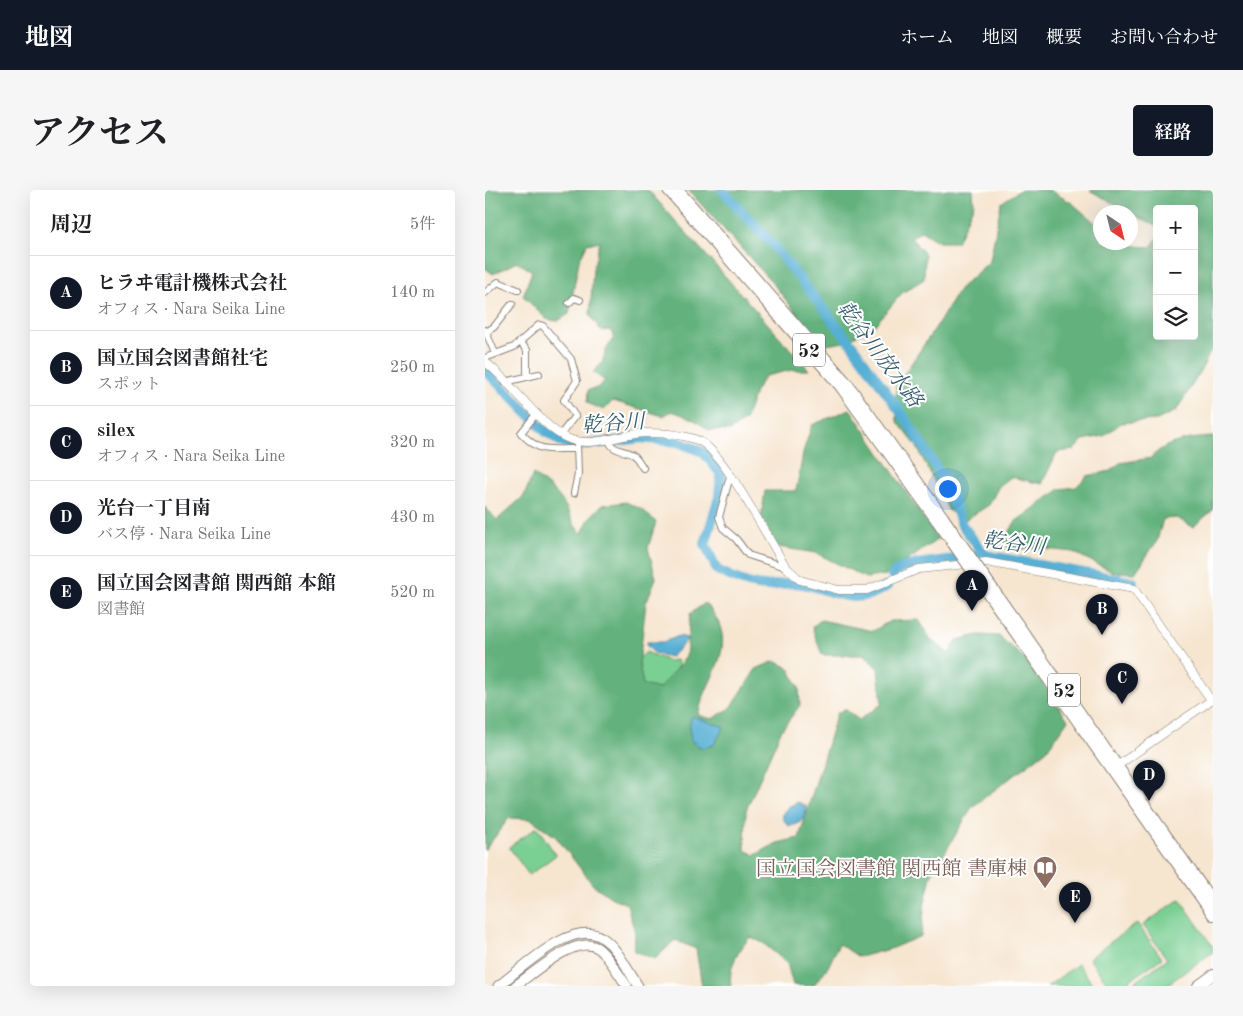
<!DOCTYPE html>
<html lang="ja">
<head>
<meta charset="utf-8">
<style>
	:root { --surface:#fff; --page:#f6f6f6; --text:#202124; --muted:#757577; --line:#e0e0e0; --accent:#111827 }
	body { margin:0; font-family:"Old Standard TT","Noto Serif JP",serif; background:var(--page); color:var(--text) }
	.controls { position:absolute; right:15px; top:15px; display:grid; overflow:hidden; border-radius:5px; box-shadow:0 5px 20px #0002 }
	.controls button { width:45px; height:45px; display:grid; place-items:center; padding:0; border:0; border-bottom:1px solid var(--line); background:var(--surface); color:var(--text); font:25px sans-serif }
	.compass { position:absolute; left:608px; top:15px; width:45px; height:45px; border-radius:50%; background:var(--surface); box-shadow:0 5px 20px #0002; rotate:145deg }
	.you { position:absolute; left:462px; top:298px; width:18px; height:18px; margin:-12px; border:4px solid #fff; border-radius:50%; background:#1a73e8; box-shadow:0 0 0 8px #1a73e833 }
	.badge { display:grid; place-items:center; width:32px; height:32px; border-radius:50%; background:var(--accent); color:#fff; font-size:16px; font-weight:700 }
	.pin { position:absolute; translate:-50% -41px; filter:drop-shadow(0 1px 2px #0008) }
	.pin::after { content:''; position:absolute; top:26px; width:18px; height:15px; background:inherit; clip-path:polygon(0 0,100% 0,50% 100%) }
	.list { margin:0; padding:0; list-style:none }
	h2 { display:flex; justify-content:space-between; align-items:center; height:65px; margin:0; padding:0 20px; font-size:21px }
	h2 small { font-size:16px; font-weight:400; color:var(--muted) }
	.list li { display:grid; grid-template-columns:32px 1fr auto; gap:15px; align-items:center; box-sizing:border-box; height:75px; padding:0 20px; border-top:1px solid var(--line) }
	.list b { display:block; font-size:19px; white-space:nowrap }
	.list p { margin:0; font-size:16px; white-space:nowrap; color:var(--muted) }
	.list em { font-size:16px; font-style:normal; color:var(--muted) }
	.icon { flex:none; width:28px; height:28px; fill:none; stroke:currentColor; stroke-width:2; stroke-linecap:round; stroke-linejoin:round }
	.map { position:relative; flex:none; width:728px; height:796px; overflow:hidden; border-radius:5px }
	header { display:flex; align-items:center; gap:30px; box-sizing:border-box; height:70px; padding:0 25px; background:var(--accent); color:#fff }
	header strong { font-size:24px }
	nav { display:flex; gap:28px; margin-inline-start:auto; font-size:18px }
	.intro { display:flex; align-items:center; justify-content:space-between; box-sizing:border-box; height:120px; padding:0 30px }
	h1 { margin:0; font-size:35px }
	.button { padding:12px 22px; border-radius:5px; background:var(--accent); color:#fff; font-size:18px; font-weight:700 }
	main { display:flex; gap:30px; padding:0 30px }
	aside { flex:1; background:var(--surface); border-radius:5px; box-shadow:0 5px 20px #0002 }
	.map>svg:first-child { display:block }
	.green { fill:#7acf93; stroke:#4b7658 }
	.forest { fill:#63b27d; stroke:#40674c }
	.water { fill:#57afd4; stroke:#3a6678 }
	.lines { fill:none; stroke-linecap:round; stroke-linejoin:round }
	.river { stroke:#57afd4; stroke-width:10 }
	.minor-casing { stroke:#898076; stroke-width:8 }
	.tertiary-casing { stroke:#898076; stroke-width:9 }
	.secondary-casing { stroke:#898076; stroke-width:11 }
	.primary-casing { stroke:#898076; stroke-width:12 }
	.minor { stroke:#fff; stroke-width:6 }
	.tertiary { stroke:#fff; stroke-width:8 }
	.secondary { stroke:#fff; stroke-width:9 }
	.primary { stroke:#fff; stroke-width:10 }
	.primary-bridge-casing { stroke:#898076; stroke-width:12; stroke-linecap:butt }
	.primary-bridge { stroke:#fff; stroke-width:10 }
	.labels { text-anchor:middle; stroke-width:4; stroke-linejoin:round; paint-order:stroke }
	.shield { fill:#fff; stroke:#606060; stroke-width:1 }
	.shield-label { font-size:19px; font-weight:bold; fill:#1c1c1c }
	.education-label { font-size:20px; fill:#785e54; stroke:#fff; text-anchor:end }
	.water-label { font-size:21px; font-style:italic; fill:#375e6f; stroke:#fff }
</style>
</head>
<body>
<header>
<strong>地図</strong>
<nav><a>ホーム</a><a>地図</a><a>概要</a><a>お問い合わせ</a></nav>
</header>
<div class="intro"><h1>アクセス</h1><a class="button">経路</a></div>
<main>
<aside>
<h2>周辺<small>5件</small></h2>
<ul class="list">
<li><span class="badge">A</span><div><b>ヒラヰ電計機株式会社</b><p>オフィス · Nara Seika Line</p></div><em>140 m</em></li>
<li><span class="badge">B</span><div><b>国立国会図書館社宅</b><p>スポット</p></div><em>250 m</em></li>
<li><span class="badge">C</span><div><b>silex</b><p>オフィス · Nara Seika Line</p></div><em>320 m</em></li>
<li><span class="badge">D</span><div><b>光台一丁目南</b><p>バス停 · Nara Seika Line</p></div><em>430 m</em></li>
<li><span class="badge">E</span><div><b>国立国会図書館 関西館 本館</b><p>図書館</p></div><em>520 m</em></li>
</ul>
</aside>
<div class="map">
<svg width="728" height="796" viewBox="0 0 728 796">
	<rect width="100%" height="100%" fill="#fff"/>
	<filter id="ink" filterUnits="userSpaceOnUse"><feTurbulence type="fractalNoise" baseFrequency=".02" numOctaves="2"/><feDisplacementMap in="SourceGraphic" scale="10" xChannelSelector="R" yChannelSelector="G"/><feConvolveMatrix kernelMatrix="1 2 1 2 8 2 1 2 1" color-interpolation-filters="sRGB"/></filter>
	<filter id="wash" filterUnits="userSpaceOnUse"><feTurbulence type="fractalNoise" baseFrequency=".0096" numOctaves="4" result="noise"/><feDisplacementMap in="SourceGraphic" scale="20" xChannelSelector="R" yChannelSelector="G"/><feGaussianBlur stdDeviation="1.12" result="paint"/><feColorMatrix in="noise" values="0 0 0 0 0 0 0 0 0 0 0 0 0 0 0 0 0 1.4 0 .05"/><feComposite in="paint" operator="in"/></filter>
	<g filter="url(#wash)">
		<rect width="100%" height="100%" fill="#f6e5cf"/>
		<path class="green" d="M161 462 183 471 191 470 195 476 180 499 158 506 152 471Z
			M52 637 71 665 44 685 24 657Z
			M695 709 728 757V762L680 796H644L682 769 658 735Z
			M652 733 677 768 636 796H624L604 768Z
			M593 774 609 796H562H563Z"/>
		<path class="forest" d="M0 0H163L324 180H307L280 186 270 202 260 230 245 241 224 240 208 229 187 221 178 226 128 211 119 220 102 213 103 200 112 198 120 191 108 182 117 173 121 160 129 147 125 140 116 141 105 125 108 79 115 51 102 54 94 71 84 124 73 131 61 129 38 106 47 81 32 72 8 84 0 78Z
			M203 0H488L489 14 472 52H454L436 41 426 48 440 64 439 89 417 103 389 136 359 152 341 155 332 149 286 91Z
			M535 0H564L587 13 615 37 616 52C634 52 648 57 666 57L672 48V146H709V19H672V37L604 0H728V157L714 184 691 221 672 230 636 233 619 246 598 250 589 260 572 262 557 294 526 287 514 296 504 315 480 330 464 321 431 255 412 231 411 196 455 131 474 99 505 71 516 13Z
			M365 219 453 349 402 385 381 388 331 363 293 357 276 328 280 301H311L319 259 327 235Z
			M728 247V320L708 337 692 328 678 329 672 351 650 383 628 382 588 362 551 358 524 359 519 352 530 332 575 299 591 297 602 286 625 281 635 273 666 268C680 251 706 248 728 247Z
			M48 284C61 294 73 302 81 317 88 329 86 334 97 343L105 327 117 315 141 312 156 319 171 332 163 358 171 388 161 413 154 474 158 495 174 499 201 467 205 424 220 413C259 455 222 483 213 525L227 529 246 518 271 479 290 471 304 478 314 498 315 515 296 541 261 620 260 660 270 665 292 653 314 648 352 523 360 519 374 530 397 514 393 479 380 465H337L327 437 336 430 388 441 405 431 434 430 446 450 464 464 472 450 493 445 514 446 541 470 583 530 561 561 487 617 446 686 440 712 436 746 405 759 374 767 354 754 343 777 328 796 308 795 302 773 278 753 265 747C253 762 243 776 246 796H217L211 759 190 750 170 769 149 761 150 743 142 714 127 708 108 695 71 647 46 629 24 628 0 660V317L12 330 39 306Z"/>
		<path class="water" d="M194 446 202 448V450L186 467 169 463 162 456V452H179Z
			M207 526 239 537 229 555 217 558 206 551 204 538Z
			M313 612 321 616C322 627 316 635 304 636L298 629V623L303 617Z"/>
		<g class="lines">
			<path class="river" d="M237 0 288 55 368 156 420 228 463 296 477 335 500 365
				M0 180 60 241 75 251 92 256 156 248 193 252 218 262 236 284 234 307 220 354 232 380C247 387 263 395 280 396 290 396 300 393 310 393 347 396 364 421 402 396
				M407 385 416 378 432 374 500 365 648 392"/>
		</g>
	</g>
	<g filter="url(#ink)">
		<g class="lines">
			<defs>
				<path id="minor" d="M0 103 13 92 33 100
					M84 113 89 108 95 110
					M0 140 10 163
					M1 142 9 137 27 114
					M35 152 42 160V187
					M0 168 29 157 54 135 58 136 86 169 92 191 79 210 90 226 76 244
					M20 192 54 184
					M52 223 36 243C57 265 64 258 91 259
					M124 248C125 262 139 259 148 265 153 268 155 274 158 278
					M245 286 234 327 238 338 251 349 263 365 301 377
					M89 303 93 284 92 254"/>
				<path id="tertiary" d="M0 172C25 190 57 239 84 249 107 258 136 244 160 243 176 243 201 244 216 252 240 265 283 349 301 377L315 390 354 400H382L434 379 501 372 649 399 726 510
					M629 578 728 509"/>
				<path id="secondary" d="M13 796C37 779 86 729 116 747 132 756 143 781 153 796
					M30 796C48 784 93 742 114 759 125 768 133 784 142 796"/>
				<path id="primary" d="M183 0 355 196 452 331
					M193 0 362 193 458 327
					M499 386 728 712
					M492 388 728 725
					M713 796 728 785"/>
			</defs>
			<use href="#minor" class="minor-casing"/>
			<use href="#tertiary" class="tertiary-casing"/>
			<use href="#secondary" class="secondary-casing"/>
			<use href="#primary" class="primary-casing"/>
			<use href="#minor" class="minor"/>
			<use href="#tertiary" class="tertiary"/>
			<use href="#secondary" class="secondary"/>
			<use href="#primary" class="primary"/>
			<defs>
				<path id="primary-bridge" d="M458 327 499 386
					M452 331 492 388"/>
			</defs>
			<use href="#primary-bridge" class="primary-bridge-casing"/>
			<use href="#primary-bridge" class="primary-bridge"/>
		</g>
	</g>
	<defs>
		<symbol id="library-pin" viewBox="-11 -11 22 30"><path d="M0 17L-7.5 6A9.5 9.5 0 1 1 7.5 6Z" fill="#8d6e63" stroke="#fff"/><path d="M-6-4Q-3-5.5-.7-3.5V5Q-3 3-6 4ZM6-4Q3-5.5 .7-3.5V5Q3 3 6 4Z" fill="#fff"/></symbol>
	</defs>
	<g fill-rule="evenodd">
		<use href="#library-pin" x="546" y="664" width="28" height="38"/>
	</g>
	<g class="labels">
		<g class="shield">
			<rect x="308" y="143.5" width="32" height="33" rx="4"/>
			<rect x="563" y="483.5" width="32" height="33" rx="4"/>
		</g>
		<g class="shield-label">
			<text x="324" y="167">52</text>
			<text x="579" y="507">52</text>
		</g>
		<g class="education-label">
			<text x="542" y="685">国立国会図書館 関西館 書庫棟</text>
		</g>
		<g class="water-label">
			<text transform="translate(395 164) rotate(53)" y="7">乾谷川放水路</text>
			<text transform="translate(128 233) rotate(-4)" y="7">乾谷川</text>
			<text transform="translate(529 353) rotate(7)" y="7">乾谷川</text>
		</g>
	</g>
</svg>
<div class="controls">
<button>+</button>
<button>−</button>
<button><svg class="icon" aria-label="layers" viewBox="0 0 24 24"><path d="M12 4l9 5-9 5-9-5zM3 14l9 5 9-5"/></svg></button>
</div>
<svg class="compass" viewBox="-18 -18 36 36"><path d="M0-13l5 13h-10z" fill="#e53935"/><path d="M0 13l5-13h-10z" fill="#757577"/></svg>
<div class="you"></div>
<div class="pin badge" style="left:487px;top:421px">A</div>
<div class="pin badge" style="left:617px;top:445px">B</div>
<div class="pin badge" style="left:637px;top:514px">C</div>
<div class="pin badge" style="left:664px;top:611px">D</div>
<div class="pin badge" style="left:590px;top:733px">E</div>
</div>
</main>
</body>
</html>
